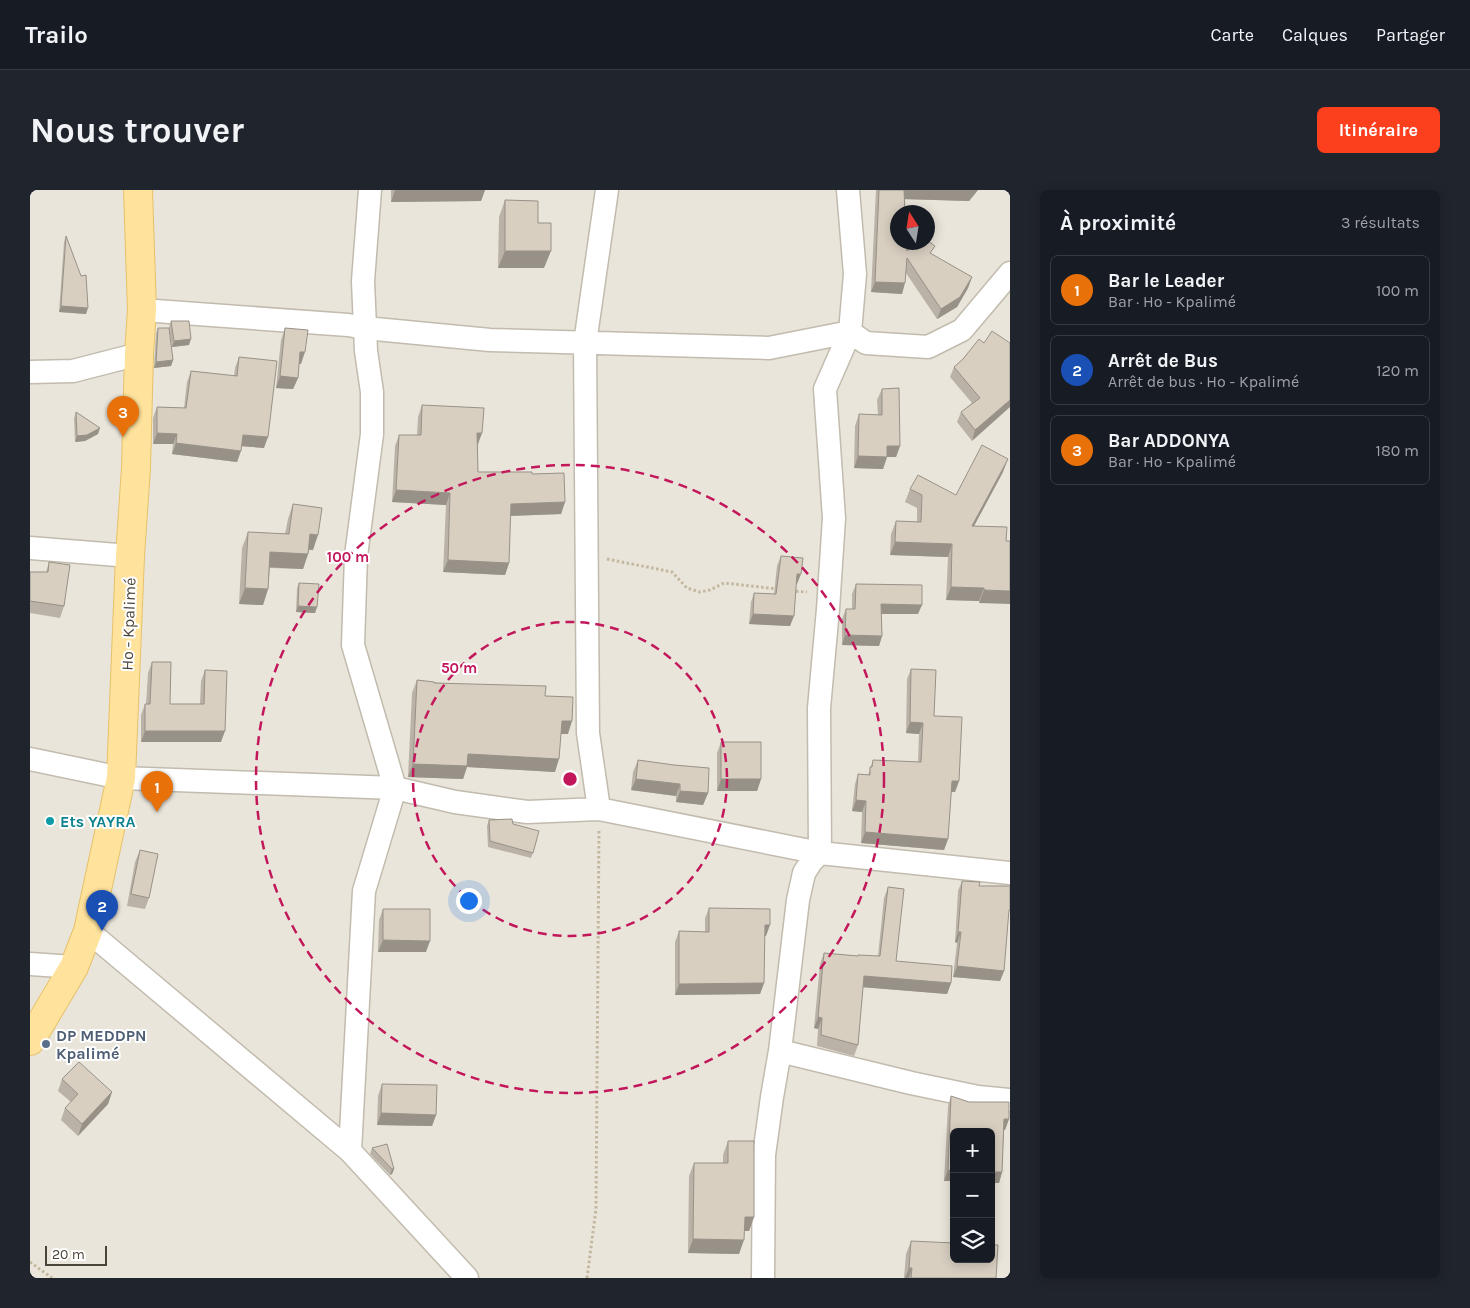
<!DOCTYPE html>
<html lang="fr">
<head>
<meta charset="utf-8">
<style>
	:root { --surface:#171b24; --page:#20242c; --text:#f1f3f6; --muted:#9ea1a6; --line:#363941; --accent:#fc3f1d }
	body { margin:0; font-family:Karla,sans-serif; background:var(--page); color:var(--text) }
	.controls { position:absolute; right:15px; bottom:15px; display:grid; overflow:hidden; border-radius:8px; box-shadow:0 2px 12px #0003 }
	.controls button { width:45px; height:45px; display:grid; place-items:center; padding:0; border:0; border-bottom:1px solid var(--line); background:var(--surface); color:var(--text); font:25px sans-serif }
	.compass { position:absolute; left:860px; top:15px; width:45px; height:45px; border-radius:50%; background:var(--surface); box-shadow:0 2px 12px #0003; rotate:348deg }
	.scale { position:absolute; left:15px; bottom:12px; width:62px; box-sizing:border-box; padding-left:5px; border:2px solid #4b4439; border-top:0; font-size:14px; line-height:18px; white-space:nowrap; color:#4b4439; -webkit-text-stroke:4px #fff; paint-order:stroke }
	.you { position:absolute; left:438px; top:710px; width:18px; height:18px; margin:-12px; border:4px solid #fff; border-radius:50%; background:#1a73e8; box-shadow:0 0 0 8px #1a73e833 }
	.badge { display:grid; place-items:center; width:32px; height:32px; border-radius:50%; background:var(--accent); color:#fff; font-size:16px; font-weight:700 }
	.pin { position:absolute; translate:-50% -41px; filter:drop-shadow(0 1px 2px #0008) }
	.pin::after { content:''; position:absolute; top:26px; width:18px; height:15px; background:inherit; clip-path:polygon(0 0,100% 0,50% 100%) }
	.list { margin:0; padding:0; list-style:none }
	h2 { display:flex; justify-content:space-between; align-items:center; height:65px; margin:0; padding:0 20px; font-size:21px }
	h2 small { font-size:16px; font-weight:400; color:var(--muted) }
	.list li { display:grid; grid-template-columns:32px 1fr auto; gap:15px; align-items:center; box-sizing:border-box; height:70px; margin:0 10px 10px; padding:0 10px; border:1px solid var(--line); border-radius:8px }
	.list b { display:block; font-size:19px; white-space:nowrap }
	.list p { margin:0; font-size:16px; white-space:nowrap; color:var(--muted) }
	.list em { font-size:16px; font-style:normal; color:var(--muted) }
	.icon { flex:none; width:28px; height:28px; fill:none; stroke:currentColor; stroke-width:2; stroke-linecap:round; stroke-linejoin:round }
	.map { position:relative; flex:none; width:980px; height:1088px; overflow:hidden; border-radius:8px }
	header { display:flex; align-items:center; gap:30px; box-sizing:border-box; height:70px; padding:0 25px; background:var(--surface); border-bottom:1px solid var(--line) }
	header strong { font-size:24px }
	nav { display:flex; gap:28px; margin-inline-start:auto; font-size:18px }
	.intro { display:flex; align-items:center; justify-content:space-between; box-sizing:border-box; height:120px; padding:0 30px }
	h1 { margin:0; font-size:35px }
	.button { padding:12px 22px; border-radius:8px; background:var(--accent); color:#fff; font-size:18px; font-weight:700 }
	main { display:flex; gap:30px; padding:0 30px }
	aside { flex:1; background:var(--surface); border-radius:8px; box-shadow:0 2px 12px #0003 }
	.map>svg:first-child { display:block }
	.residential { fill:#eae5da; fill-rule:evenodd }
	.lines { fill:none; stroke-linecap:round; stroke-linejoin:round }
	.minor-casing { stroke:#c2bbae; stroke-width:25 }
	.major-casing { stroke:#e6c16a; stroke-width:30 }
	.path { stroke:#c4b79f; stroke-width:3; stroke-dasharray:2.5 2.5; stroke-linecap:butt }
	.minor { stroke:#fff; stroke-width:22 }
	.major { stroke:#ffe39c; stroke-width:28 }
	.wall { fill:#bab2a6 }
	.shaded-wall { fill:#979187 }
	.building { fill:#d8cfc1; stroke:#979187 }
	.ring { fill:none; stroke:#c2185b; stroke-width:2.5; stroke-dasharray:9 6 }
	.culture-dot { fill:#0f9aa8; stroke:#fff; stroke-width:2 }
	.service-dot { fill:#5c6f8a; stroke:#fff; stroke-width:2 }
	.labels { text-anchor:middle; stroke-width:4; stroke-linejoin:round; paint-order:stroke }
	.street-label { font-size:16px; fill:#4b4439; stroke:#fff }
	.culture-label { font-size:16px; font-weight:bold; fill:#0d838f; stroke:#fff; text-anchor:start }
	.service-label { font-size:16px; font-weight:bold; fill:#4e5e75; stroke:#fff; text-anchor:start }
	.centre { fill:#c2185b; stroke:#fff; stroke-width:2.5 }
	.ring-label { font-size:15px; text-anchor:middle; font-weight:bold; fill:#c2185b; stroke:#fff; stroke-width:4; stroke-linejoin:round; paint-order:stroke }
</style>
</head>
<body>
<header>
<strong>Trailo</strong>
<nav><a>Carte</a><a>Calques</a><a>Partager</a></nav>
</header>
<div class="intro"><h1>Nous trouver</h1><a class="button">Itinéraire</a></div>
<main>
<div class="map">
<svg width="980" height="1088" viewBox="0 0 980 1088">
	<rect width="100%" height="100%" fill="#f6f3ec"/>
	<path class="residential" d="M0 0H980V1088H0ZM868 22H898V52H868ZM924 942H961V1069H924Z"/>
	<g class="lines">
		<defs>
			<path id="minor" d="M112 120 318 135 335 138 460 150 739 158 820 142 836 153 898 157 932 140 980 83
				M0 182 43 181 109 164
				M0 358 100 366
				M0 569 91 588 365 598 425 612 497 622 569 619 790 663 980 683
				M569 619 558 543 555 153 577 0
				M58 741 320 961 437 1088
				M0 774 44 777
				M750 861 881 893 948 907 980 910
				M320 961 334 701 365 598 323 455 326 366 342 244V202L336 161 333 91 340 0
				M733 1088 734 965 742 907 750 861 768 710 774 683 781 672 790 663 789 518 798 419 804 328 795 199 820 142 825 84 818 0"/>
			<path id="major" d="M0 851 44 777 58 741 91 588 100 366 106 278 109 164 112 120 108 0"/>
		</defs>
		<use href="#minor" class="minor-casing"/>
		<use href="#major" class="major-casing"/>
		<path class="path" d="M577 369 642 382 657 398 670 402 680 400 694 393 748 399
			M761 401 777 402
			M0 1072 22 1088
			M557 1088 566 1019 569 639"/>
		<use href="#minor" class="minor"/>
		<use href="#major" class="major"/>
	</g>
	<path class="wall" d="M361 0H455L451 11 361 12Z
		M846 0H948L939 11 875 9 877 61 902 64 942 87 938 98 927 117 907 129 876 83 872 104 841 102Z
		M475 10 508 33 514 78H468L469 27Z
		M36 46 56 124 29 122 34 52Z
		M141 131 159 155 142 157 139 137Z
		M128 138 143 170 141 176 124 178 126 144Z
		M255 138 271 174H269L268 188 263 199 246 198 251 150Z
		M954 153H980L942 251 927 232 931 222 942 213 920 187 924 177Z
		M209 167 234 258 212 256 207 272 142 264 143 254H123V228L127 217 154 218 157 192 161 181 204 186 205 178Z
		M852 199 870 256 866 267H857L853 279 824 278 825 236 829 224 848 225 847 210Z
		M392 215 452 243 448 255V282L502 284 535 312 531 324 480 326 479 373 475 385 413 382 416 315 362 312 365 256 369 245H387L388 227Z
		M46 222 68 244 55 251 45 252 44 228Z
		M973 282 944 336 976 351 949 413V411L916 410 918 367 860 365 861 344 866 331 887 332V318L875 312 880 299 926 305Z
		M263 314 283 360H279L278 364 273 379 240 378 238 399 233 415 209 414 212 358 218 342 255 344 258 329Z
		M751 366 767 394H766L760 436 719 434 721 412 724 403 744 404 747 376Z
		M19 372 34 416 30 428 0 423V382H16Z
		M269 393 287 417 285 423 266 422 267 398Z
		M826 394 888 424H851L852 446 849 456 812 455V429L816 419H822V404Z
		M122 472 140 514H170L171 491 175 480 191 552H111V525L115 514H116L118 483Z
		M881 479 904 526 929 591 925 602H921L918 649 914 660 831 653 832 622 822 621 825 594 828 584 838 585 843 570 888 572 889 544 876 543 877 489Z
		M387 490 515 506 538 544H531L525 582 437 577 433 589 378 587 382 503Z
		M691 552 731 589 727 601H687V563Z
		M608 570 678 603 673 615 646 612V606L601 600 603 582Z
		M459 630 483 634 503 663 501 668 458 657 457 636Z
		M110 660 119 708 115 719 97 716 105 672Z
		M932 691 949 696 978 729 974 781 970 791 923 787 927 753 925 752 928 701Z
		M858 697 866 771 921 793 917 804 833 797 828 855 824 866 787 856 788 839 784 838 790 774 794 763 827 766H848L854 708Z
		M679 718 736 746H734V793L730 804 645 805V752L649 741 675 742V728Z
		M353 719 396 762H348L349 730Z
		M32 889 82 902 78 914 48 946 31 930 35 918 41 912 28 901Z
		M352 894 406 925 402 936 347 935 348 906Z
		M921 906 979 929 975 940H974L972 982 969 993 924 942V991H914L918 916Z
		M698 951 724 1027 719 1041H714L709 1064 658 1063 659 986 664 973H693V965Z
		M342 958 364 979 362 984 360 985 340 964Z
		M881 1051 966 1088H874L876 1064Z"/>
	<path class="shaded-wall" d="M365 0H455L451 11 361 12Z
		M874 0H948L939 11 870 9Z
		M475 61H521L514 78H468Z
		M942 87 938 98 927 117 907 129 911 119Z
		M845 92 875 93 872 104 841 102Z
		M31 116 58 118 56 124 29 122Z
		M161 149 159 155 142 157 144 151Z
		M270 162H275L271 174H266Z
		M143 170 141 176 124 178 126 172Z
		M250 186 268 188 263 199 246 198Z
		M980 210V217L942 251 945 240Z
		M70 238 68 244 55 251 45 252 47 246Z
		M127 243 147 244 143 254H123Z
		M447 243H452L447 255Z
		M213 245 238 247 234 258 209 256Z
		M146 253 211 261 207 272 142 264Z
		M857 256H870L866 267H857L853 279 824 278 828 266Z
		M978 269 973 282 937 349 942 336Z
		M366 300 420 303 416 315 362 312Z
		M535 312 531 324 476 326 481 314Z
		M280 344 288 345 283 360 274 359Z
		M865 352 922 354 918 367 860 365Z
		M240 362 278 364 273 379 235 377Z
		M418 370 479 373 475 385 413 382Z
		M767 384H771L767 394H763Z
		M921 397 954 398 949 411 916 410Z
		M215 398 238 399 233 415 209 414Z
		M954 400 980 401V414L949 413Z
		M851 414 892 415 888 424H848Z
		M268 416 287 417 285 423 266 422Z
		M723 424 764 426 760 436 719 434Z
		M815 445 852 446 849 456 812 455Z
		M532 531H542L538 544H527Z
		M880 532 893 533 889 544 876 543Z
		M115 541H195L191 552H111Z
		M438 564 529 569 525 582 437 577 433 589 378 587 383 574Z
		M606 589 650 594 646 606 601 600Z
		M691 589H731L727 601H687Z
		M922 591H929L925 602H918Z
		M650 601 678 603 673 615 646 612Z
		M826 610 836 611 832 622 822 621Z
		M835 642 918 649 914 660 831 653Z
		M735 735H740L736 746H731Z
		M928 742H931L927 753 925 752Z
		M353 750 400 751 396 762H348Z
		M927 776 974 781 970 791 923 787Z
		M834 786 921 793 917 804 830 797Z
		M734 793 730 804 645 805 649 794Z
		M788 827 792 828 788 839 784 838Z
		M82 902 78 914 48 946 52 934Z
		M351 923 406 925 402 936 347 935Z
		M974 929H979L975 940H970Z
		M362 979H364L362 984 360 985Z
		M918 980 924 981V991H914Z
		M961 982H972L969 993H961Z
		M715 1027H724L719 1041H710Z
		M663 1049 714 1050 709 1064 658 1063Z
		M879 1078H882L879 1088H875Z"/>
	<path class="building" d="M849 0H874L875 22H868V52H877V61L885 52H898V51L905 56 900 63 942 87 930 107 911 119 877 68 875 93 845 92Z
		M475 10 508 11V33H521V61H475Z
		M36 46 51 86 56 85 58 118 31 116Z
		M141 131H159L161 149 144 151Z
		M128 138H139L143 170 126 172Z
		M255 138 278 140 275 162H270L268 188 250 186Z
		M962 141 980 153V210L945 240 931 222 950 208 924 177 933 169 949 149 954 153Z
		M209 167 247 171 238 247 213 245 211 261 146 253 147 244 127 243V217L156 218 161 181 207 186Z
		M869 198 870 256H857V267L828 266 829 224 852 225V199Z
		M392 215 454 218 452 243H447L448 282H502V284L534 283 535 312 481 314 479 373 418 370 420 303 366 300 369 245H391Z
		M46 222 70 238 57 245 47 246Z
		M952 255 978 269 942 336 977 337 976 351H980V401L954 400V398L921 397 922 354 865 352 866 331 891 332 892 305 880 299 888 285 926 305Z
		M263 314 292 318 288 345 280 344 278 364 240 362 238 399 215 398 218 342 259 344Z
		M751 366 773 368 771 384H767L764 426 723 424 724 403 746 404Z
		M19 372 40 375 34 416 0 411V382H18Z
		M269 393 289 394 287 417 268 416Z
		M826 394 892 395V415L851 414 852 446 815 445 816 419H825Z
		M122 472H141L140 514H174L175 480 197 481 195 541H115V514H120Z
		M881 479 906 480 904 526 932 527 929 591H922L918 649 835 642 836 611 826 610 828 584 840 585V577H842L843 570 891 572 893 533 880 532Z
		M387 490 404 492V493L516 496 515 506 543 507 542 531H532L529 569 438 564 437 576 383 574Z
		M691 552H731V589H691Z
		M608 570 644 575 679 578 678 603 650 601V594L606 589Z
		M482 629 483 634 509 641 503 663 460 651 459 630Z
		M110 660 128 664 119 708 101 704Z
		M932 691 950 692 949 696H980V720H979L974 781 927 776 931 742H928Z
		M858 697 874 699 866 771 922 776 921 793 834 786 828 855 791 845 792 828 788 827 794 763 828 766V765L850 766Z
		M679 718 740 719V735H735L734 793 649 794V741L679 742Z
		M353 719H400V751L353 750Z
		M49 872 82 902 52 934 35 918 48 904 32 889Z
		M352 894 407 895 406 925 351 923Z
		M921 906 939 912H979V929H974L972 982H961V942H924V981L918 980Z
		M698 951H724V1027H715L714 1050 663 1049 664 973H698Z
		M357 954 364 979H362L342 958Z
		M881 1051 924 1053V1069H961V1055H968L966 1088H881L882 1078H879Z"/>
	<g class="ring">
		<circle cx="540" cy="589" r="157"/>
		<circle cx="540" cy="589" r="314"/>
	</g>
	<circle class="culture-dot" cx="20" cy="631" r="5"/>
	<circle class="service-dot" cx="16" cy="854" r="5"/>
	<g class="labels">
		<g class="street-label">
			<text transform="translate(98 434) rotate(-88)" y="6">Ho - Kpalimé</text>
		</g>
		<g class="culture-label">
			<text x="30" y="637">Ets YAYRA</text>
		</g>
		<g class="service-label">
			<text x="26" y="851">DP MEDDPN<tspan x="26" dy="18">Kpalimé</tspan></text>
		</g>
	</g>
	<circle cx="540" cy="589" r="8" class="centre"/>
	<g class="ring-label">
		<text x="318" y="372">100 m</text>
		<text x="429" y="483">50 m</text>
	</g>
</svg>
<div class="controls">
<button>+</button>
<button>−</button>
<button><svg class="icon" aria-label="layers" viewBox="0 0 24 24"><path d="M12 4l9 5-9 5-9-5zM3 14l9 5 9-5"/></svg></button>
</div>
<svg class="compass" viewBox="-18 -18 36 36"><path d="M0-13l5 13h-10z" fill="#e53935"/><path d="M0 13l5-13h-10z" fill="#9ea1a6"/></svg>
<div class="scale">20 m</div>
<div class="you"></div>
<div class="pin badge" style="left:127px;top:622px;background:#e8710a">1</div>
<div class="pin badge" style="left:72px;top:741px;background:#1a4fb4">2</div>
<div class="pin badge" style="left:93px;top:247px;background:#e8710a">3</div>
</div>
<aside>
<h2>À proximité<small>3 résultats</small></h2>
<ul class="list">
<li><span class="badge" style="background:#e8710a">1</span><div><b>Bar le Leader</b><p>Bar · Ho - Kpalimé</p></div><em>100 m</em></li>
<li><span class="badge" style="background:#1a4fb4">2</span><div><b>Arrêt de Bus</b><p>Arrêt de bus · Ho - Kpalimé</p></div><em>120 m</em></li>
<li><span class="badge" style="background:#e8710a">3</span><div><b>Bar ADDONYA</b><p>Bar · Ho - Kpalimé</p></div><em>180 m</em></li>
</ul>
</aside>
</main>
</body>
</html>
